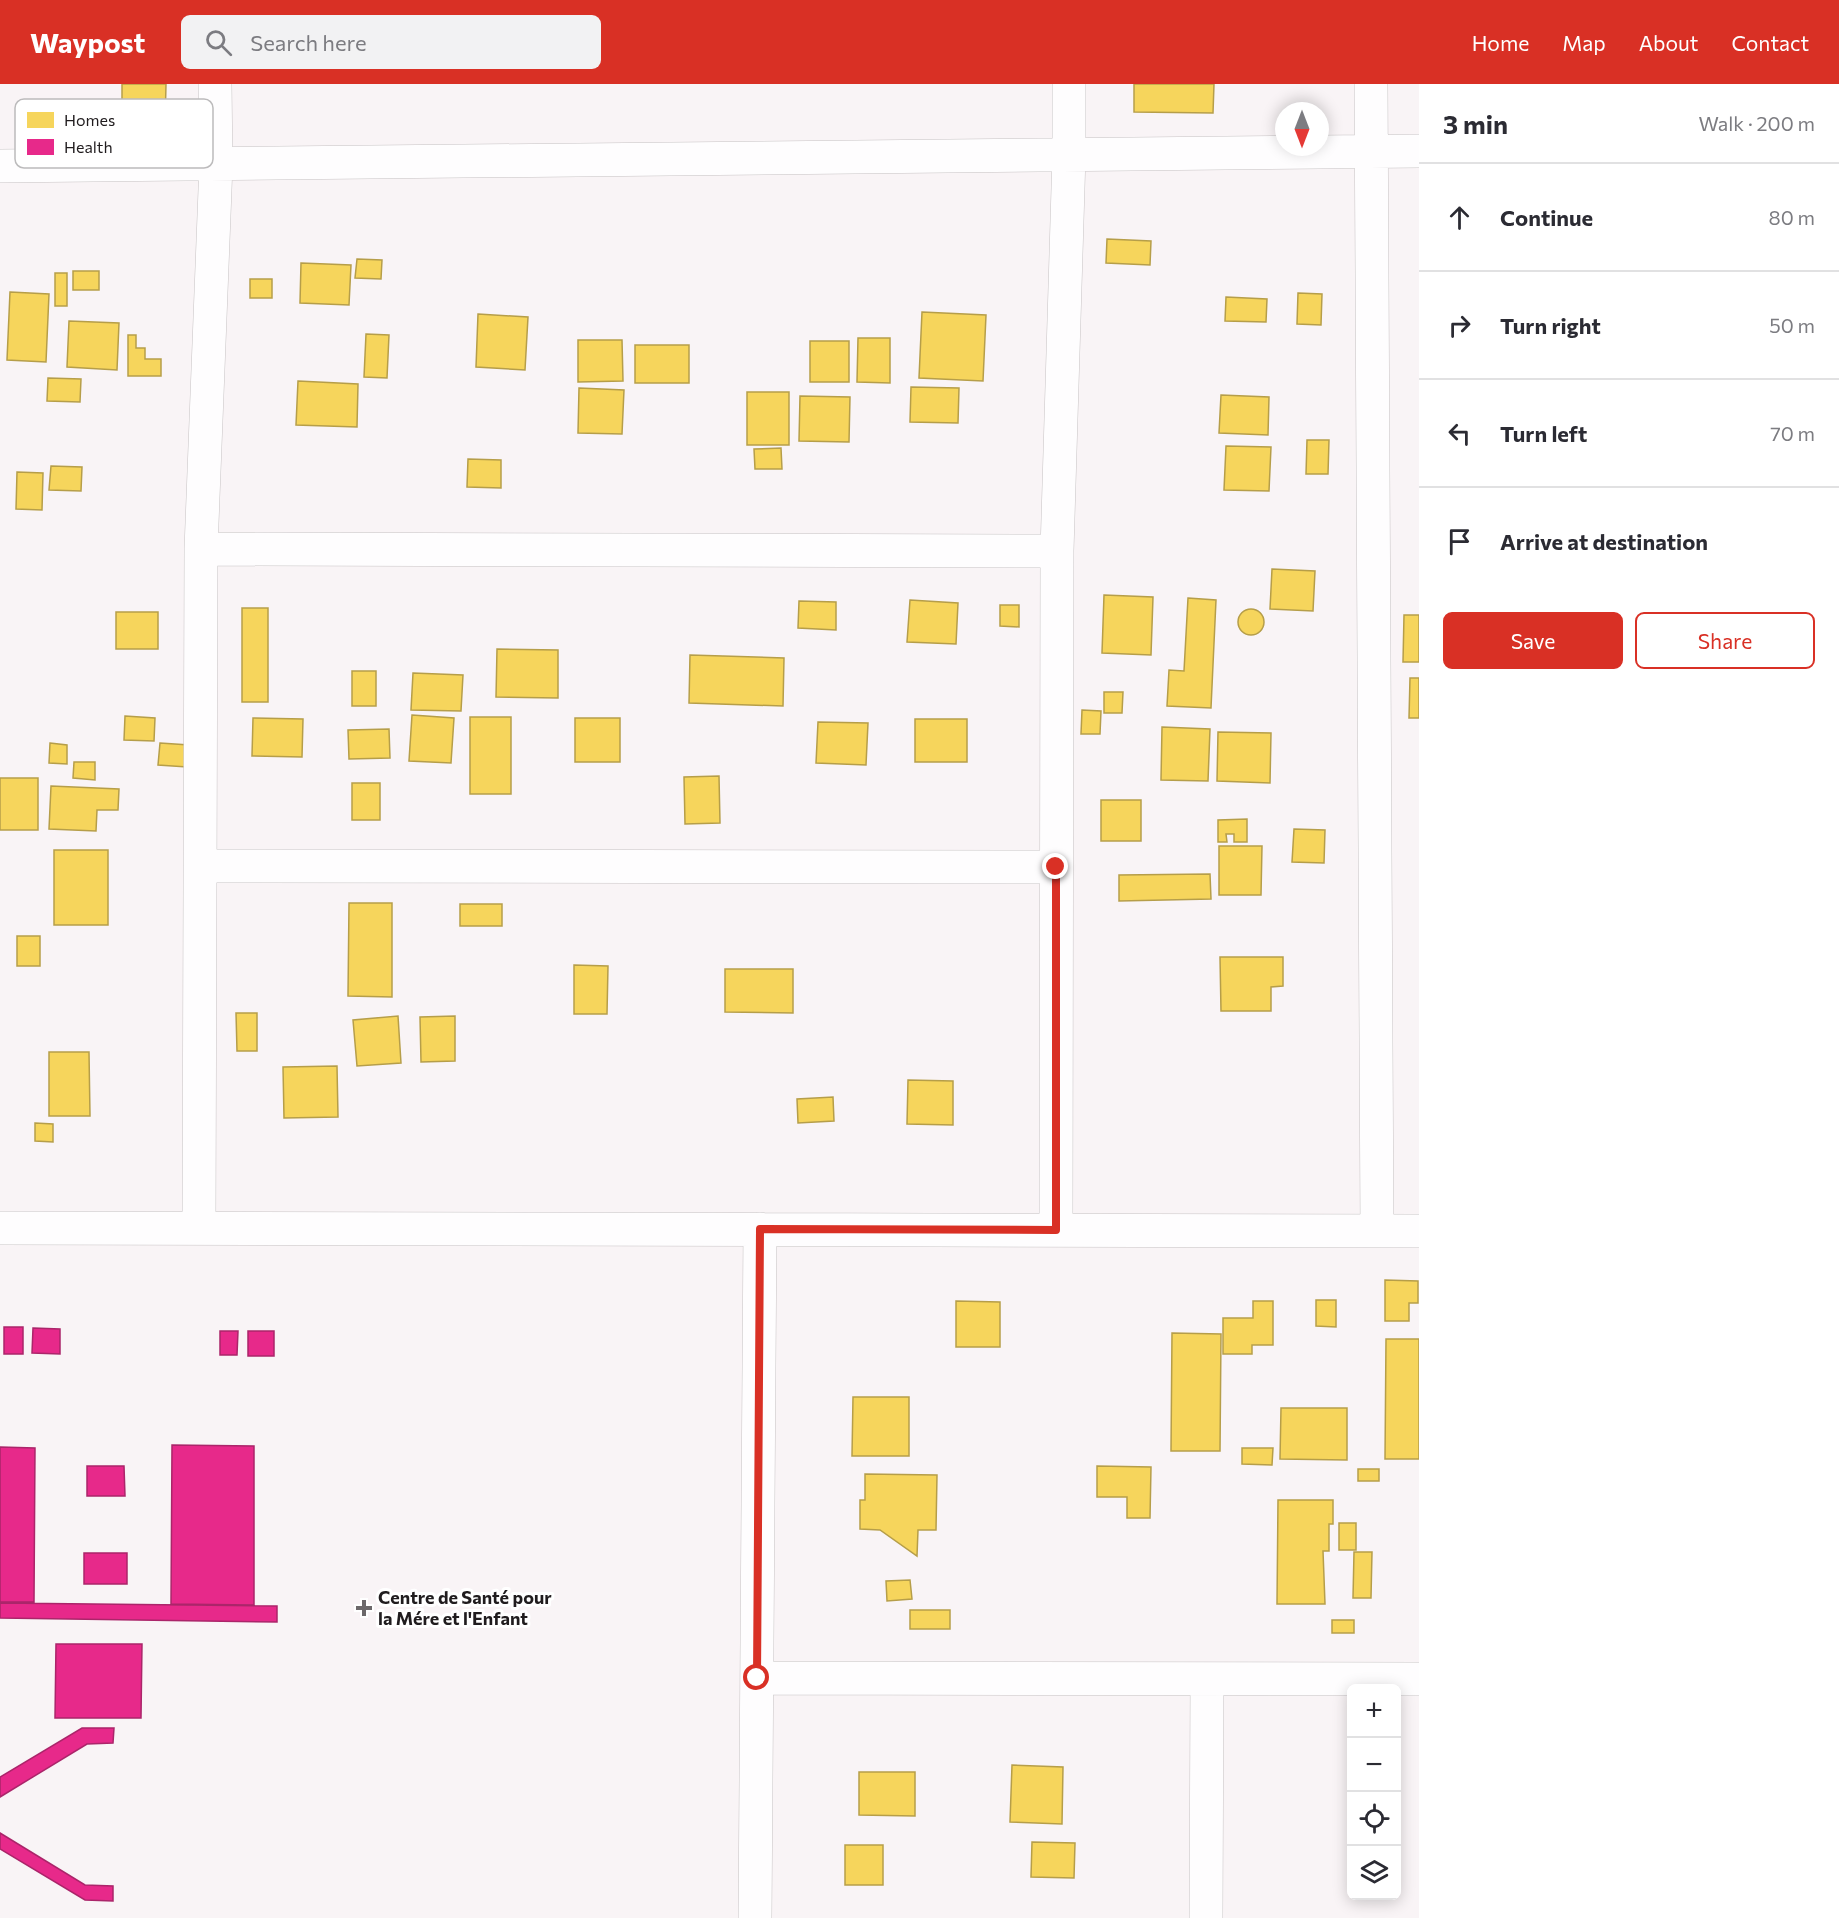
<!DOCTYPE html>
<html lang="en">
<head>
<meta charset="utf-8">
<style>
	:root { --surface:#fff; --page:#f2f2f3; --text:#2b2b33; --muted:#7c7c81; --line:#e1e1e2; --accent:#d93025 }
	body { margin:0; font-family:Commissioner,sans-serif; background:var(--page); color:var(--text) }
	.controls { position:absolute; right:18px; bottom:18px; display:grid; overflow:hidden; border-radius:9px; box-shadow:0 3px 15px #0003 }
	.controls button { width:54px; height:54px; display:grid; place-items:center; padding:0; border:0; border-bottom:2px solid var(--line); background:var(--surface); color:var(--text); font:30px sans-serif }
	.compass { position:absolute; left:1275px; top:18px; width:54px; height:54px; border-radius:50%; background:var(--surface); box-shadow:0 3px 15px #0003; rotate:180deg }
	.stop { position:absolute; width:18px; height:18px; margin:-14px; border:4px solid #d93025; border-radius:50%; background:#fff }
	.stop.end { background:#d93025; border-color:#fff; box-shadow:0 2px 6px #0008 }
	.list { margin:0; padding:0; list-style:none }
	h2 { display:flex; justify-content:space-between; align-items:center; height:78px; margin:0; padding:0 24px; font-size:26px }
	h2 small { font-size:20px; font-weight:400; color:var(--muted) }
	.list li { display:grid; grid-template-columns:39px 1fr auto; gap:18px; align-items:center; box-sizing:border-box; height:108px; padding:0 24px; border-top:2px solid var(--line) }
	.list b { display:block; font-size:22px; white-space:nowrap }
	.list em { font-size:20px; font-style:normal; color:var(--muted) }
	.actions { display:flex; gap:12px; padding:18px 24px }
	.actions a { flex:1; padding:14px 0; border:2px solid var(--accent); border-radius:9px; text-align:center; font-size:21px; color:var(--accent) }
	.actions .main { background:var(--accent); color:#fff }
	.icon { flex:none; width:33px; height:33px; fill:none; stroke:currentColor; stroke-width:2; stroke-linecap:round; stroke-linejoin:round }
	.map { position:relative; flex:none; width:1419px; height:1834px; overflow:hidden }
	header { display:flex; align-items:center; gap:36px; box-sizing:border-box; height:84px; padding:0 30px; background:var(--accent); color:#fff }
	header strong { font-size:28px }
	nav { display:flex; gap:33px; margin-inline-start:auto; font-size:21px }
	.search { width:420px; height:54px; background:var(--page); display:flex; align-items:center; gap:15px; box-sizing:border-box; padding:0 21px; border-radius:9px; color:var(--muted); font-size:22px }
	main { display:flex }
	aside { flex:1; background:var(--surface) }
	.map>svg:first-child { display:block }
	.homes { fill:#f6d55c; stroke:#b69e49; stroke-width:1.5 }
	.health { fill:#e7298a; stroke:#ab256a; stroke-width:1.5 }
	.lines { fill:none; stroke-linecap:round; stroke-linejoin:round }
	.minor-casing { stroke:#c7c3c4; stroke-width:34 }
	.minor { stroke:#fefdfe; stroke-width:33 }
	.route { stroke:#d93025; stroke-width:8 }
	.poi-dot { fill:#6c686a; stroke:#fff; stroke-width:2 }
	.labels { text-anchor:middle; stroke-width:6; stroke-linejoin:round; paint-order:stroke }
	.poi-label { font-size:18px; font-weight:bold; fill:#201c1e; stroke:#fff; text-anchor:start }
	.key { fill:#fff; stroke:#bcbbbc; stroke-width:1.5 }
	.key-label { font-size:16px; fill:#201c1e }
</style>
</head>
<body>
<header>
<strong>Waypost</strong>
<div class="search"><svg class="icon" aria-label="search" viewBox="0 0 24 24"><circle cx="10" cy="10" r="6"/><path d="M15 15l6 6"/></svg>Search here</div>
<nav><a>Home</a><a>Map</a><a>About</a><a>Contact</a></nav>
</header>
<main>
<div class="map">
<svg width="1419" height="1834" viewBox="0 0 1419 1834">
	<rect width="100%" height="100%" fill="#f9f4f6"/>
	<path class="homes" d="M122 0H166L165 42H122Z
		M1134 0H1214L1213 29 1134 28Z
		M1107 155 1151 157 1150 181 1106 179Z
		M357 175 382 176 381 195 355 194Z
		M301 179 351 181 349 221 300 219Z
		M73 187H99V206H73Z
		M55 189H67V222H55Z
		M250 195H272V214H250Z
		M10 208 49 210 46 278 7 276Z
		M1298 209 1322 210 1321 241 1297 240Z
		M1226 213 1267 215 1266 238 1225 237Z
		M922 228 986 231 983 297 919 294Z
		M478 230 528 233 525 286 476 283Z
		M69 237 119 239 117 286 67 283Z
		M366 250 389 251 387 294 364 293Z
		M128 251H136V264H145V275H161V292H128Z
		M858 254H890V299L857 298Z
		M578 256H622L623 297 578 298Z
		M810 257H849V298H810Z
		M635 261H689V299H635Z
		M48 294 81 295 80 318 47 317Z
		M298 297 358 300 357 343 296 341Z
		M911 303 959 304 958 339 910 338Z
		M579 304 624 306 622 350 578 349Z
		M747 308H789V361H747Z
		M1221 311 1269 313 1268 351 1219 349Z
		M800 312 850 313 849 358 799 357Z
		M1307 356H1329L1328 390H1306Z
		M1226 362 1271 363 1269 407 1224 406Z
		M781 364 782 385H755L754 365Z
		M468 375 501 376V404L467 403Z
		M51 382 82 383 81 407 49 406Z
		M17 388 43 389 42 426 16 425Z
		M1272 485 1315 487 1313 527 1270 525Z
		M1104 511 1153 513 1151 571 1102 569Z
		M1188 514 1216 516 1211 624 1167 622 1169 586 1184 587Z
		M910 516 958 519 956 560 907 558Z
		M799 517 836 518V546L798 544Z
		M1000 521H1019V543L1000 542Z
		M242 524H268V618H242Z
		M1238 538a13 13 0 1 1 26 0a13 13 0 1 1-26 0Z
		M116 528H158V565H116Z
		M1404 531H1419V578H1403Z
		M497 565 558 566V614L496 613Z
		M690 571 784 574 783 622 689 619Z
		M352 587H376V622H352Z
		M413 589 463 591 461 627 411 626Z
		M1410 594H1419V634H1409Z
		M1104 608H1123L1122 629H1104Z
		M1082 626 1101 627 1100 650H1081Z
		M412 631 454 634 451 679 409 677Z
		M125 632 155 634 154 657 124 656Z
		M470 633H511V710H470Z
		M253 634 303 635 302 673 252 672Z
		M575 634H620V678H575Z
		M915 635H967V678H915Z
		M818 638 868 639 866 681 816 679Z
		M1162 643 1210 645 1208 697 1161 696Z
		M389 645 390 674 349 675 348 646Z
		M1218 648 1271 649 1270 699 1217 697Z
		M50 659 67 661V680L49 679Z
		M160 659 189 661 187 683 158 681Z
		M74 678H95V696L73 694Z
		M719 692 720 739 685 740 684 693Z
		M0 694H38V746H0Z
		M352 699H380V736H352Z
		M51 702 119 705 118 726H97L96 747 49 745Z
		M1101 716H1141V757H1101Z
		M1247 735V758H1234V750H1226L1227 758H1218V736Z
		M1294 745 1325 746 1324 779 1292 778Z
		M1219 762H1262L1261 811H1219Z
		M54 766H108V841H54Z
		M1210 790 1211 815 1119 817V791Z
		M349 819H392V913L348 912Z
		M460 820H502V842H460Z
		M17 852H40V882H17Z
		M1220 873H1283V902L1271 903V927H1221Z
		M574 881 608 882 607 930H574Z
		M725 885H793V929L725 928Z
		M236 929H257V967H237Z
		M398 932 401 979 357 982 353 936Z
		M455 932V977L421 978 420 933Z
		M49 968H89L90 1032H49Z
		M337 982 338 1033 284 1034 283 983Z
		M908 996 953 997V1041L907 1040Z
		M833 1013 834 1037 798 1039 797 1015Z
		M35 1039 53 1040V1058L35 1057Z
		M1385 1196 1418 1197V1219H1409V1237H1385Z
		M1316 1216H1336V1243L1316 1242Z
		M956 1217 1000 1218V1263H956Z
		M1253 1217H1273V1261H1252V1270H1223V1234H1253Z
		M1172 1249 1221 1250 1220 1367H1171Z
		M1386 1255H1419V1375H1385Z
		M853 1313H909V1372H852Z
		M1281 1324H1347V1376L1280 1375Z
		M1242 1364H1273L1272 1381 1242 1380Z
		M1097 1382 1151 1383 1150 1434H1127V1413H1097Z
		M1358 1385H1379V1397H1358Z
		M865 1390 937 1391 936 1446H918L917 1472 880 1446 860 1445V1416H865Z
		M1278 1416H1333V1440H1329V1467H1323L1325 1520H1277Z
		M1339 1439H1356V1466H1339Z
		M1354 1468H1372L1371 1514H1353Z
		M910 1496 912 1515 887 1517 886 1497Z
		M910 1526H950V1545H910Z
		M1332 1536H1354V1549H1332Z
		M1012 1681 1063 1683 1062 1740 1010 1738Z
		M859 1688H915V1732L859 1731Z
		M1032 1758 1075 1759 1074 1794 1031 1793Z
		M845 1761H883V1801H845Z"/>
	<path class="health" d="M4 1243H23V1270H4Z
		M33 1244 60 1245V1270L32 1269Z
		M220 1247H238L237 1271H220Z
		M248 1247H274V1272H248Z
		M172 1361 254 1362V1521L171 1520Z
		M0 1363 35 1364 34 1518H0Z
		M87 1382H124L125 1412H87Z
		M84 1469H127V1500H84Z
		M0 1519 277 1522V1538L0 1534Z
		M56 1560H142L141 1634H55Z
		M82 1644H114L113 1659 87 1660 0 1713V1693Z
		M0 1749 85 1801 113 1802V1817L85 1816 0 1765Z"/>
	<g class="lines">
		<defs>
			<path id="minor" d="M1371 0 1377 1147
				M0 82 1419 67
				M201 465 1057 467
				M200 782 1056 783
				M0 1144 1419 1147
				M199 1144 201 465 216 80 215 0
				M1056 1146 1057 467 1069 71V0
				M757 1594 1419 1595
				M755 1834 760 1145
				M1206 1834 1207 1595"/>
		</defs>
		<use href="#minor" class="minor-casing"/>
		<use href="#minor" class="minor"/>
	</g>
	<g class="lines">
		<path class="route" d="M757 1594 760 1145 1056 1146V783"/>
	</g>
	<path class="poi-dot" d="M361 1515h6v6h6v6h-6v6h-6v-6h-6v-6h6z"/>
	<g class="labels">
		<g class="poi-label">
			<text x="378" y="1520">Centre de Santé pour<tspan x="378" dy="21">la Mére et l'Enfant</tspan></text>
		</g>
	</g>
	<rect x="15" y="15" width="198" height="69" rx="9" class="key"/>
	<rect x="27" y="28" width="27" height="16" fill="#f6d55c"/>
	<rect x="27" y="55" width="27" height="16" fill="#e7298a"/>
	<g class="key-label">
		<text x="64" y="42">Homes</text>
		<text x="64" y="69">Health</text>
	</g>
</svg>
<div class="controls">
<button>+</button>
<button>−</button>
<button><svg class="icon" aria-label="locate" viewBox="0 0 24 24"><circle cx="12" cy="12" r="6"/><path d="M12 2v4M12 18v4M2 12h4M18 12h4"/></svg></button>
<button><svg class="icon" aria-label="layers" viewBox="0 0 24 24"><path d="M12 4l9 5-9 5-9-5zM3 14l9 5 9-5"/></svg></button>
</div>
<svg class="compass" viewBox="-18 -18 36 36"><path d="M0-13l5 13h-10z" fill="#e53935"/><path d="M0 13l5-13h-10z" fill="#7c7c81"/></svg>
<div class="stop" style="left:757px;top:1594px"></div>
<div class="stop end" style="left:1056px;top:783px"></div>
</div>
<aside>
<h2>3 min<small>Walk · 200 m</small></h2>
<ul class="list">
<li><svg class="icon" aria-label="ahead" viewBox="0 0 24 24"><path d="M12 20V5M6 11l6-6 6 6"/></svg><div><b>Continue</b></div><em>80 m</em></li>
<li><svg class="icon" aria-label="right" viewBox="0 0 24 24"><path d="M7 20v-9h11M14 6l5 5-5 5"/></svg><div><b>Turn right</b></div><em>50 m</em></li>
<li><svg class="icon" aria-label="left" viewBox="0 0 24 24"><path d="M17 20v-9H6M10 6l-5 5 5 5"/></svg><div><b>Turn left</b></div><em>70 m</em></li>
<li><svg class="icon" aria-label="arrive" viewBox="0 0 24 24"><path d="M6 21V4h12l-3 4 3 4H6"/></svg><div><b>Arrive at destination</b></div></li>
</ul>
<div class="actions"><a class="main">Save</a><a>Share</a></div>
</aside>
</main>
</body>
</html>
